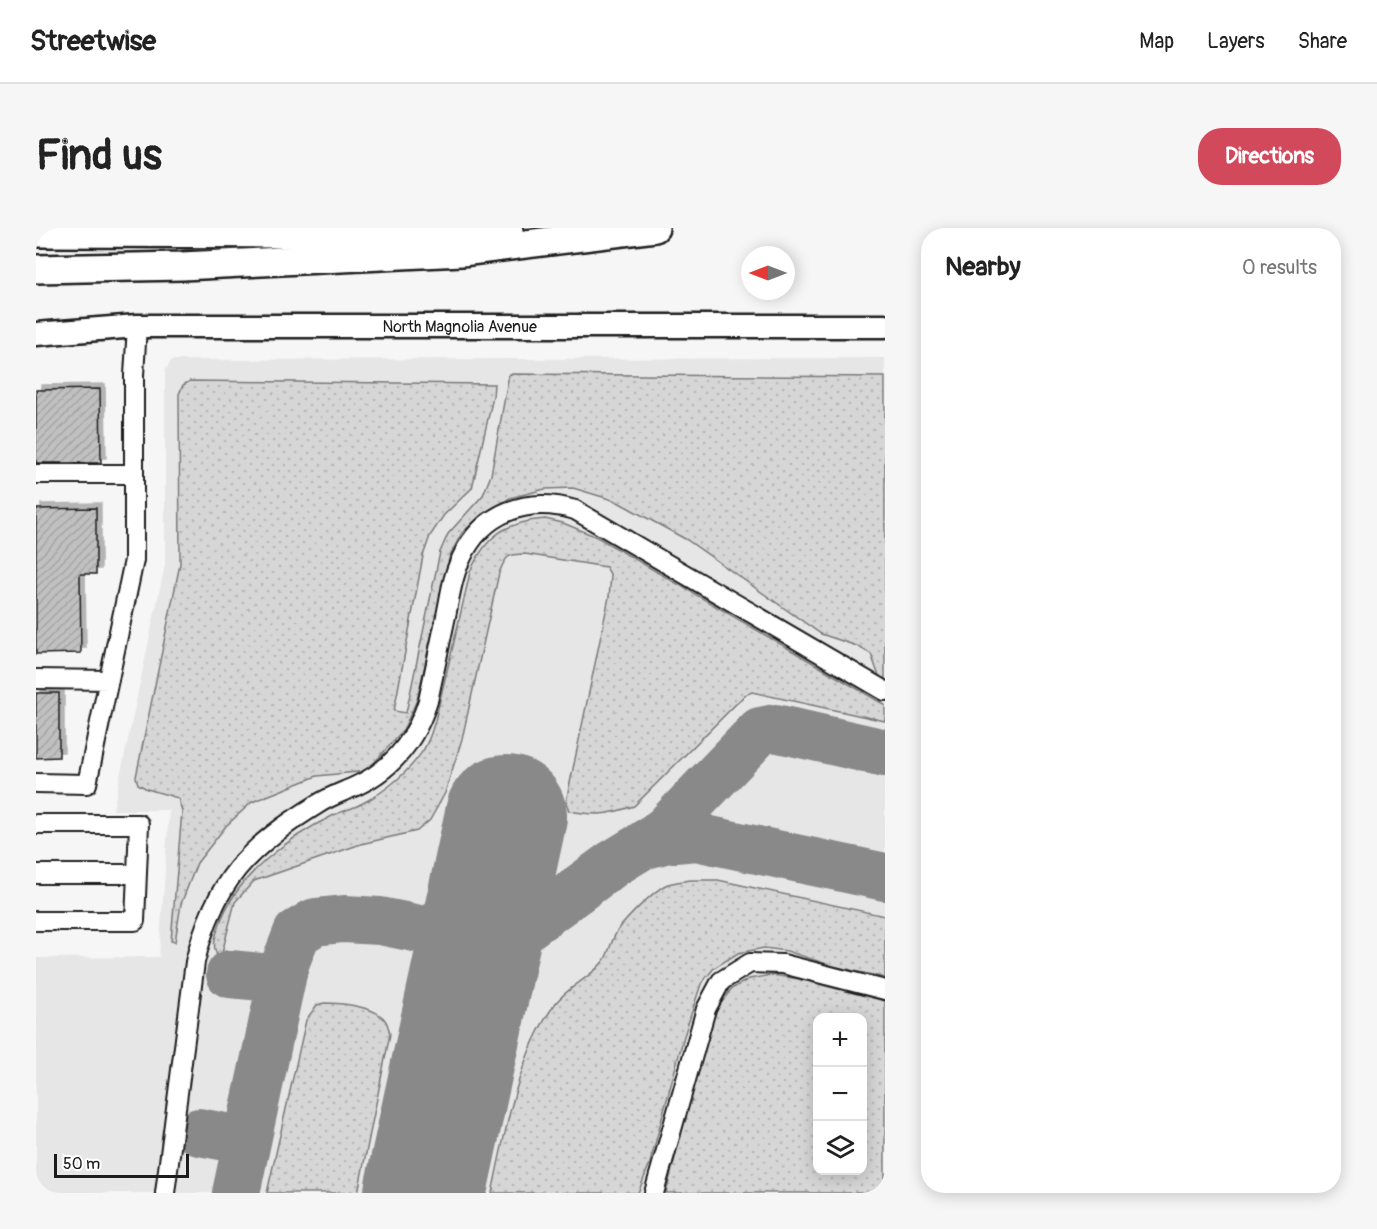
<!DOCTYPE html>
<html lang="en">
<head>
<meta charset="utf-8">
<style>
	:root { --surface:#fff; --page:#f6f6f6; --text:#222; --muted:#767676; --line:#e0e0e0; --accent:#d1495b }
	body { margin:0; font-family:Pangolin,sans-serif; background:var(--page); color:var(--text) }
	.controls { position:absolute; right:18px; bottom:18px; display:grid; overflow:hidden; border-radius:12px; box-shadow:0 3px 15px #0003 }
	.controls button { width:54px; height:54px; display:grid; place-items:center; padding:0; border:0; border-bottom:2px solid var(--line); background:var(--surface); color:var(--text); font:30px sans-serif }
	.compass { position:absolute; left:705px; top:18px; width:54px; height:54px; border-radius:50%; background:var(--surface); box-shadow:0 3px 15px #0003; rotate:270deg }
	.scale { position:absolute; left:18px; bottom:15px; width:135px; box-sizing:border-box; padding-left:6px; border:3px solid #1c1c1c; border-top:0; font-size:16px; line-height:21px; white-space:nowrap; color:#1c1c1c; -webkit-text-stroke:4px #fff; paint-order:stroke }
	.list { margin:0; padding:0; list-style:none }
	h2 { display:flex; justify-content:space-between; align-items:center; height:78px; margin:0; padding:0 24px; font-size:26px }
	h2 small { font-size:20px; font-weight:400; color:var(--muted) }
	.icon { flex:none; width:33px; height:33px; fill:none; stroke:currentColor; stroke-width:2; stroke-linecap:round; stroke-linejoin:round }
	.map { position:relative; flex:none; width:849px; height:965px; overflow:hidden; border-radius:24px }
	header { display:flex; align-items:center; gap:36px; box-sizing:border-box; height:84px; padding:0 30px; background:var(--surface); border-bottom:2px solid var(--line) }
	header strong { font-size:28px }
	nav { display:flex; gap:33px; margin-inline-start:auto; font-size:21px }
	.intro { display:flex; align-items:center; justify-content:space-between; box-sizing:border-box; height:144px; padding:0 36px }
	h1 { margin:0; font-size:42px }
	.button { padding:15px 27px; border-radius:24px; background:var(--accent); color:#fff; font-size:21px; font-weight:700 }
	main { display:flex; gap:36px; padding:0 36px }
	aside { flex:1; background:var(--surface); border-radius:24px; box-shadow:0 3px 15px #0003 }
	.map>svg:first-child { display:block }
	.built { fill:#e6e6e6; fill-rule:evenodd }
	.grass { fill:url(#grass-dots); stroke:#797979; stroke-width:1.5; fill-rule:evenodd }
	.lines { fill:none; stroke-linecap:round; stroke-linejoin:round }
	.taxiway { stroke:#898989; stroke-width:48 }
	.runway { stroke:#898989; stroke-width:122 }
	.building { fill:url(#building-hatch); stroke:#1c1c1c; stroke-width:1.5; filter:url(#shadow) }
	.minor-casing { stroke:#1c1c1c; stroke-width:22 }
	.major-casing { stroke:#1c1c1c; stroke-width:27 }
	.highway-casing { stroke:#1c1c1c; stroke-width:32 }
	.minor { stroke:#fff; stroke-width:18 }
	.major { stroke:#fff; stroke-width:22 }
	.highway { stroke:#fff; stroke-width:27 }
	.labels { text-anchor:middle; stroke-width:6; stroke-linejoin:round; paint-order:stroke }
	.street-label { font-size:16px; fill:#1c1c1c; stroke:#fff }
</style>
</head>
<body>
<header>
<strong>Streetwise</strong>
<nav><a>Map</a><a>Layers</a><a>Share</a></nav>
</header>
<div class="intro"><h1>Find us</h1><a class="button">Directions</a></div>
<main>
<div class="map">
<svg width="849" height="965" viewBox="0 0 849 965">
	<defs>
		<pattern id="grass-dots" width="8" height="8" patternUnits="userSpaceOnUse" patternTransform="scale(1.5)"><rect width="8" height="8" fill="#d6d6d6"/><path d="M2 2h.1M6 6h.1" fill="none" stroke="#b7b7b7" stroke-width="1.8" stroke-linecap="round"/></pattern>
		<pattern id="building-hatch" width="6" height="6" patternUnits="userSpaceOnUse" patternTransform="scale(1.5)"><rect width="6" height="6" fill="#c0c0c0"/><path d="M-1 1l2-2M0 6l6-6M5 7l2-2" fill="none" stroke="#a4a4a4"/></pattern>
		<filter id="shadow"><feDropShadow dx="5" dy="-5" stdDeviation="0" flood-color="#0004"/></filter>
	</defs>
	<rect width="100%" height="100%" fill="#f6f6f6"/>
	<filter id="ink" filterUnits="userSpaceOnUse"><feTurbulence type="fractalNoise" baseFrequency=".0167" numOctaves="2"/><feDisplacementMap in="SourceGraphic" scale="12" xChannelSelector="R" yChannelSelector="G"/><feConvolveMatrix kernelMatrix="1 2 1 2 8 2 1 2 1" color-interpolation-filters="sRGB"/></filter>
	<g filter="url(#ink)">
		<path class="built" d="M849 130V965H0V730L123 729 133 582H77L129 337V142L136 132ZM782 790H826V942H782Z"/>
		<path class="grass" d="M473 146 849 149V454L844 451 835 426 821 418 785 406 651 312 580 273 537 260 509 261 474 270 446 286 426 305 414 327 381 472 367 502 331 543 281 548 216 574 190 598 161 635 145 676 139 714 135 713 146 583 142 570 111 561 102 556 100 549 144 336 143 166 147 157 154 153 458 156 457 169 436 260 408 287 394 308 387 328 358 483 370 485 404 324 412 306 447 267 455 247Z
			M509 291 527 295 561 309 849 477V493L716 464 709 467 598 578C571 587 561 588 533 583L530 574 573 369 575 348 570 339 489 326C470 326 470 329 463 345L426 511 409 565 394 592 381 603 325 616 218 653 199 674 185 729H182C175 718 180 706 184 695 201 647 253 609 298 587 307 583 318 580 327 575 350 563 374 543 388 521 398 504 403 475 408 455 417 418 426 381 434 344 450 308 469 294 509 291Z
			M655 652H682L849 688V750L797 738 751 723 728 720 702 725 678 740 665 756 648 808 614 935 602 965H456C469 905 482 826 519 776 533 757 556 750 569 731 574 722 576 710 582 702 591 690 619 661 632 656 639 654 647 653 655 652Z
			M736 747 763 751 849 773V965H630L669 810 682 780 695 761 713 751ZM782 790H826V942H782Z
			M288 775C304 775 339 778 349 792 352 796 353 802 354 806L322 965H231L270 792 281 777Z"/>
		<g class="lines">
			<path class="taxiway" d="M606 618 629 602 724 503 739 500 849 525
				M437 738 578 635 606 618 628 612 660 609 849 649
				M194 746 246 751
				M163 904 211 913
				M200 965 249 736 261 705 279 694 308 691 344 693 443 713"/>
			<path class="runway" d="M389 965 470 588"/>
		</g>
		<path class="building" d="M64 161 65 235H0V162Z
			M60 280V346H44L45 425 0 426V281Z
			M0 465H23V529L0 530Z"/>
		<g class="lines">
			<defs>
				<path id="minor" d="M0 246H98
					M0 451 73 452
					M0 555 51 556 98 332V147L101 98
					M0 596H103L99 693H0
					M0 646H101
					M129 965 159 734C178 653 213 618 282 576 294 568 307 564 320 558 357 541 380 511 392 473 398 445 404 417 410 388 414 369 416 349 425 331 446 284 491 268 539 282L849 463
					M618 965 670 781 685 753 714 735 747 736 849 762"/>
				<g id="major">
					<path id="s1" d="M0 106 101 98H849"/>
				</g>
				<path id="highway" d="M0 5 261 6 473 3
					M0 41 146 38 426 24 619 0"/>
			</defs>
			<use href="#minor" class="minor-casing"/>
			<use href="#major" class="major-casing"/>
			<use href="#highway" class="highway-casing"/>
			<use href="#minor" class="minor"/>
			<use href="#major" class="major"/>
			<use href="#highway" class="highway"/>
		</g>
	</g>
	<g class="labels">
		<g class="street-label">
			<text dy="6" stroke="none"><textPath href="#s1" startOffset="424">North Magnolia Avenue</textPath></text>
		</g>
	</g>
</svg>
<div class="controls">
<button>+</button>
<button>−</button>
<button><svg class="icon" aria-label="layers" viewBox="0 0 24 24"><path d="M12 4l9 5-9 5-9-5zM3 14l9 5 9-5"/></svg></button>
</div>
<svg class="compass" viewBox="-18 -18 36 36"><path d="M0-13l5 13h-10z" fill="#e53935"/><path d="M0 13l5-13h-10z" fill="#767676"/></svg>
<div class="scale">50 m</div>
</div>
<aside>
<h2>Nearby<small>0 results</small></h2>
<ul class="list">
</ul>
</aside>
</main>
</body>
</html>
